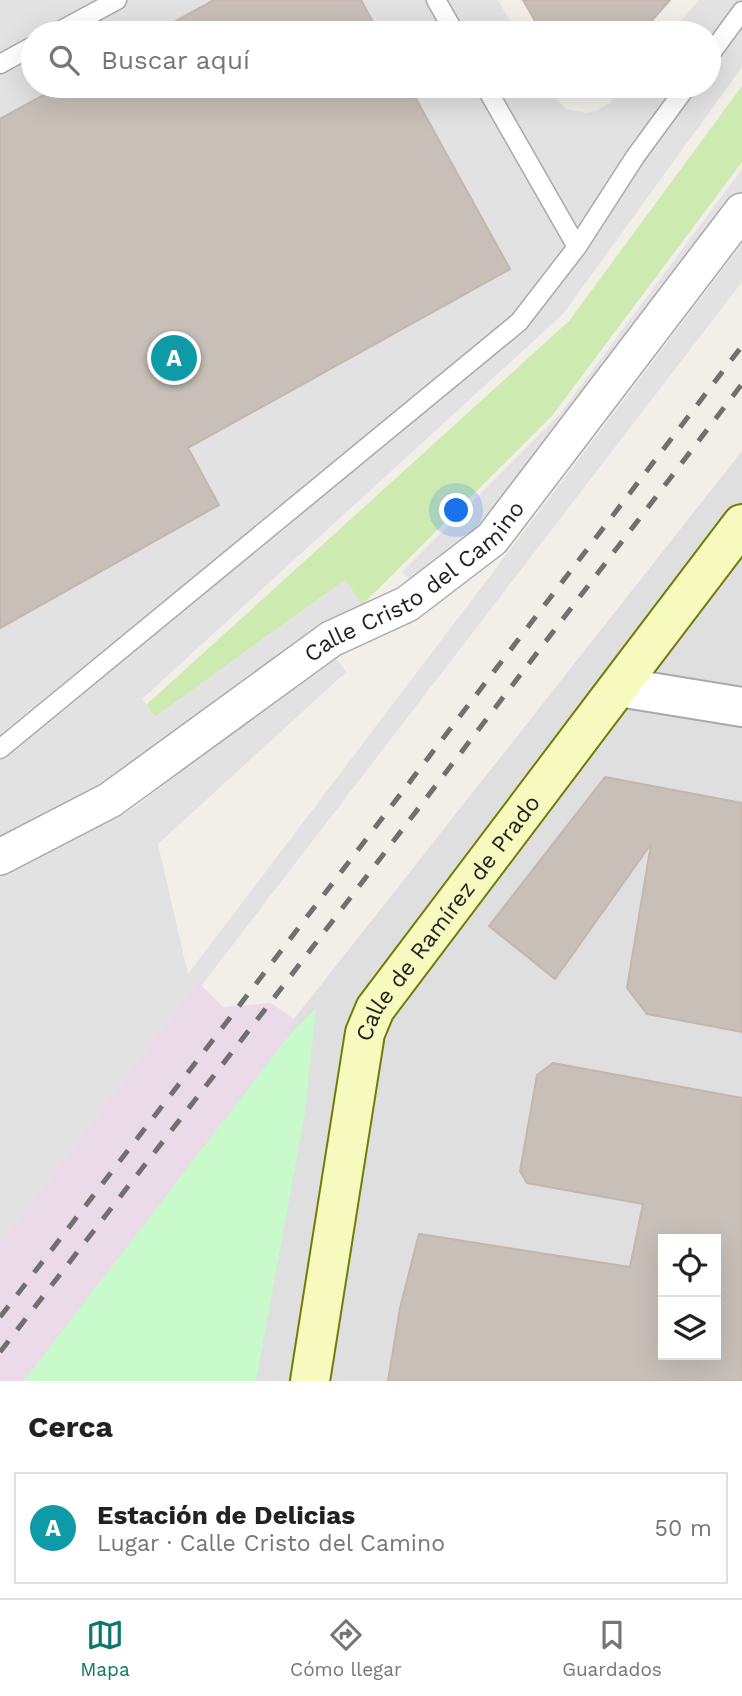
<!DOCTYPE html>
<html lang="es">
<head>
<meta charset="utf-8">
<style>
	:root { --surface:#fff; --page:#f2f2f2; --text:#222; --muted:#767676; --line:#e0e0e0; --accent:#0f766e }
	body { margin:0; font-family:"Work Sans",sans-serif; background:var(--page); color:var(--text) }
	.controls { position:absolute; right:21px; bottom:21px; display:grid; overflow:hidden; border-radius:0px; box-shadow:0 7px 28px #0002 }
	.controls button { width:63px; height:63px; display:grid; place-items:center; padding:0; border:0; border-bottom:2px solid var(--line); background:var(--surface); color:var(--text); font:35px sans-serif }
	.you { position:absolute; left:457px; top:511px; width:24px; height:24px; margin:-18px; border:5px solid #fff; border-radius:50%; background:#1a73e8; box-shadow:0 0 0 10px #1a73e833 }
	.badge { display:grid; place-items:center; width:46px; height:46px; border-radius:50%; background:var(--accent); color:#fff; font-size:23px; font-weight:700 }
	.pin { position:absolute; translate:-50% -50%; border:4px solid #fff; box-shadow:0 2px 7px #0006 }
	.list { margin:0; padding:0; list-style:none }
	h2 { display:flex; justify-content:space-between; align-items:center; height:91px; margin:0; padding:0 28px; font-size:30px }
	h2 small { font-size:23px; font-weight:400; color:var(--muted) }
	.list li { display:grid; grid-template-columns:46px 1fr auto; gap:21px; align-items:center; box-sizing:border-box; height:112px; margin:0 14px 14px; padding:0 14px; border:2px solid var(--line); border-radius:0px }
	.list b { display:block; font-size:26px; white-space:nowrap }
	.list p { margin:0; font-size:23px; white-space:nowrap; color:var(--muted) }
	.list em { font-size:23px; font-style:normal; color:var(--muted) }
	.icon { flex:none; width:38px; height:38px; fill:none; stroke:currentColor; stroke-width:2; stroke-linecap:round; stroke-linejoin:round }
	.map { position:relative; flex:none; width:742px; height:1381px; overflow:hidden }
	.search { position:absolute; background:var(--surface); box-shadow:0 7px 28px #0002; left:21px; right:21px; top:21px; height:77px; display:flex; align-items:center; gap:18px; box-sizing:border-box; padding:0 24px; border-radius:38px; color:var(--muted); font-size:26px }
	.sheet { height:217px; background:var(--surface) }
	nav { display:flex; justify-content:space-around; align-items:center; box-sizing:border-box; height:98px; border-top:2px solid var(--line); background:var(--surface); font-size:19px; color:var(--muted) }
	nav a { display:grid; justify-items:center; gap:4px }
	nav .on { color:var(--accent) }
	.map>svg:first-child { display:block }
	.residential { fill:#e0dfdf; fill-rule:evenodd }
	.industrial { fill:#ebdbe8 }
	.grass { fill:#cdebb0 }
	.park { fill:#c8facc }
	.parking { fill:#e2e2e2 }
	.building { fill:#c7bfb8; stroke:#c4b6ab; stroke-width:2; fill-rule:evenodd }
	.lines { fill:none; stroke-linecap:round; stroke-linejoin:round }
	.service-casing { stroke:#a9a9a9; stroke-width:21 }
	.minor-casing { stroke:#a9a9a9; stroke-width:38 }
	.tertiary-casing { stroke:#a9a9a9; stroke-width:42 }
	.secondary-casing { stroke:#707d05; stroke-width:42 }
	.service { stroke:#fff; stroke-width:18 }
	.minor { stroke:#fff; stroke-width:35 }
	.tertiary { stroke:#fff; stroke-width:38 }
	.secondary { stroke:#f7fabf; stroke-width:38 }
	.rail { stroke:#707070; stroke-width:5; stroke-dasharray:14 14; stroke-linecap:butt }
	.labels { text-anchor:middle; stroke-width:5; stroke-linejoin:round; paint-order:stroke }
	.street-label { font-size:23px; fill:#222; stroke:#fff }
</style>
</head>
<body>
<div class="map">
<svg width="742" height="1381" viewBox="0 0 742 1381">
	<rect width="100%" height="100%" fill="#f2efe9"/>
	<path class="residential" d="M742 451V1381H24L286 1038 294 1019ZM663 1239H716V1355H663Z"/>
	<path class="industrial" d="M197 981 223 1007 270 1003 274 1005 294 1019 287 1038 24 1381H0V1244Z"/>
	<path class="grass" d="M742 86V162L552 416 362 605 345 580 155 717 146 705 569 321Z"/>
	<path class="park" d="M316 1008 305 1112 256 1381H24L287 1038Z"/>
	<path class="parking" d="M0 0H214L154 33H33V86H60L0 119Z
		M361 0H498L517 33H379Z
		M699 0H742V67L563 314 142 699 155 717 345 580 362 605 98 793 0 850V628L219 505 188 448 509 269 408 86H548L554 96 566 109 586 113 596 111 609 103 625 86H709V33H670Z
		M742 169V211L492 539 414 583 402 572 560 414Z
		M742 244V282L201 986 196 982 0 1244V877L134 808 332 652 346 672 158 844 188 974Z"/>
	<path class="building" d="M214 0H361L379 33H154Z
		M523 0H670L641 33H542Z
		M60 86H409L510 269 188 448 219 505 0 628V119Z
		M605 777 742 803V1032L647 1014 627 988 651 844 555 979 489 926Z
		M553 1063 742 1098V1381H388L400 1308 419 1234 630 1267 643 1204 527 1183 520 1171 537 1075ZM663 1239H716V1355H663Z"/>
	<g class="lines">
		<defs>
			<path id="service" d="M436 0 455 33
				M56 33 117 0
				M709 56 742 11
				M0 64 33 46
				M485 86 577 247 635 157 687 86
				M0 749 519 322 577 247"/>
			<g id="minor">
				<path id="s1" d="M0 857 110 800 331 639 407 604 492 539 742 211"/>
			</g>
			<path id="tertiary" d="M619 687 742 707"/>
			<g id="secondary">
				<path id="s2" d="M310 1381 365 1033 375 1009C497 848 619 685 742 524"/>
			</g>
		</defs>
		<use href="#service" class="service-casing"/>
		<use href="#minor" class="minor-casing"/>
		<use href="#tertiary" class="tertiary-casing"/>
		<use href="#secondary" class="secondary-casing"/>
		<use href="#service" class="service"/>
		<use href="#minor" class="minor"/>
		<use href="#tertiary" class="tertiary"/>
		<use href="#secondary" class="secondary"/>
		<path class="rail" d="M0 1317 239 1006 742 346
			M0 1352 270 1003 742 384"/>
	</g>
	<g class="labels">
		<g class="street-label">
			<text dy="8" stroke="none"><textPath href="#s1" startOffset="500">Calle Cristo del Camino</textPath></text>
			<text dy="8" stroke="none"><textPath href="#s2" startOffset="494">Calle de Ramírez de Prado</textPath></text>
		</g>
	</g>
</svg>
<div class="controls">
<button><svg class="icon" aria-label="locate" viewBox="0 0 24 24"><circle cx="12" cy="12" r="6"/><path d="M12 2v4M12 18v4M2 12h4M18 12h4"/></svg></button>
<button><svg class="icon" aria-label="layers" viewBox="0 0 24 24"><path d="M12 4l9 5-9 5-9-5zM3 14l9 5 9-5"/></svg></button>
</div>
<div class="you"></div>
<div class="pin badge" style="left:174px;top:358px;background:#0f9aa8">A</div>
<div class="search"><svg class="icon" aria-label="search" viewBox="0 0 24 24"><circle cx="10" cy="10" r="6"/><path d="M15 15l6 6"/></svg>Buscar aquí</div>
</div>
<section class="sheet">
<h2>Cerca<small></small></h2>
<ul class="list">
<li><span class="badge" style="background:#0f9aa8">A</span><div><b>Estación de Delicias</b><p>Lugar · Calle Cristo del Camino</p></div><em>50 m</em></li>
</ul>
</section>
<nav>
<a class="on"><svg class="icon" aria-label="map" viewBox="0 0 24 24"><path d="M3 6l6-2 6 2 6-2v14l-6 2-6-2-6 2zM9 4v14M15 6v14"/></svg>Mapa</a>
<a><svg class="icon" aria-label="directions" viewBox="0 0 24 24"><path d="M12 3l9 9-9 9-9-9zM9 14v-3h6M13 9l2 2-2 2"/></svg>Cómo llegar</a>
<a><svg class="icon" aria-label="saved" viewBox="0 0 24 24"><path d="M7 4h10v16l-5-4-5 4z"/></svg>Guardados</a>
</nav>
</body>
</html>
